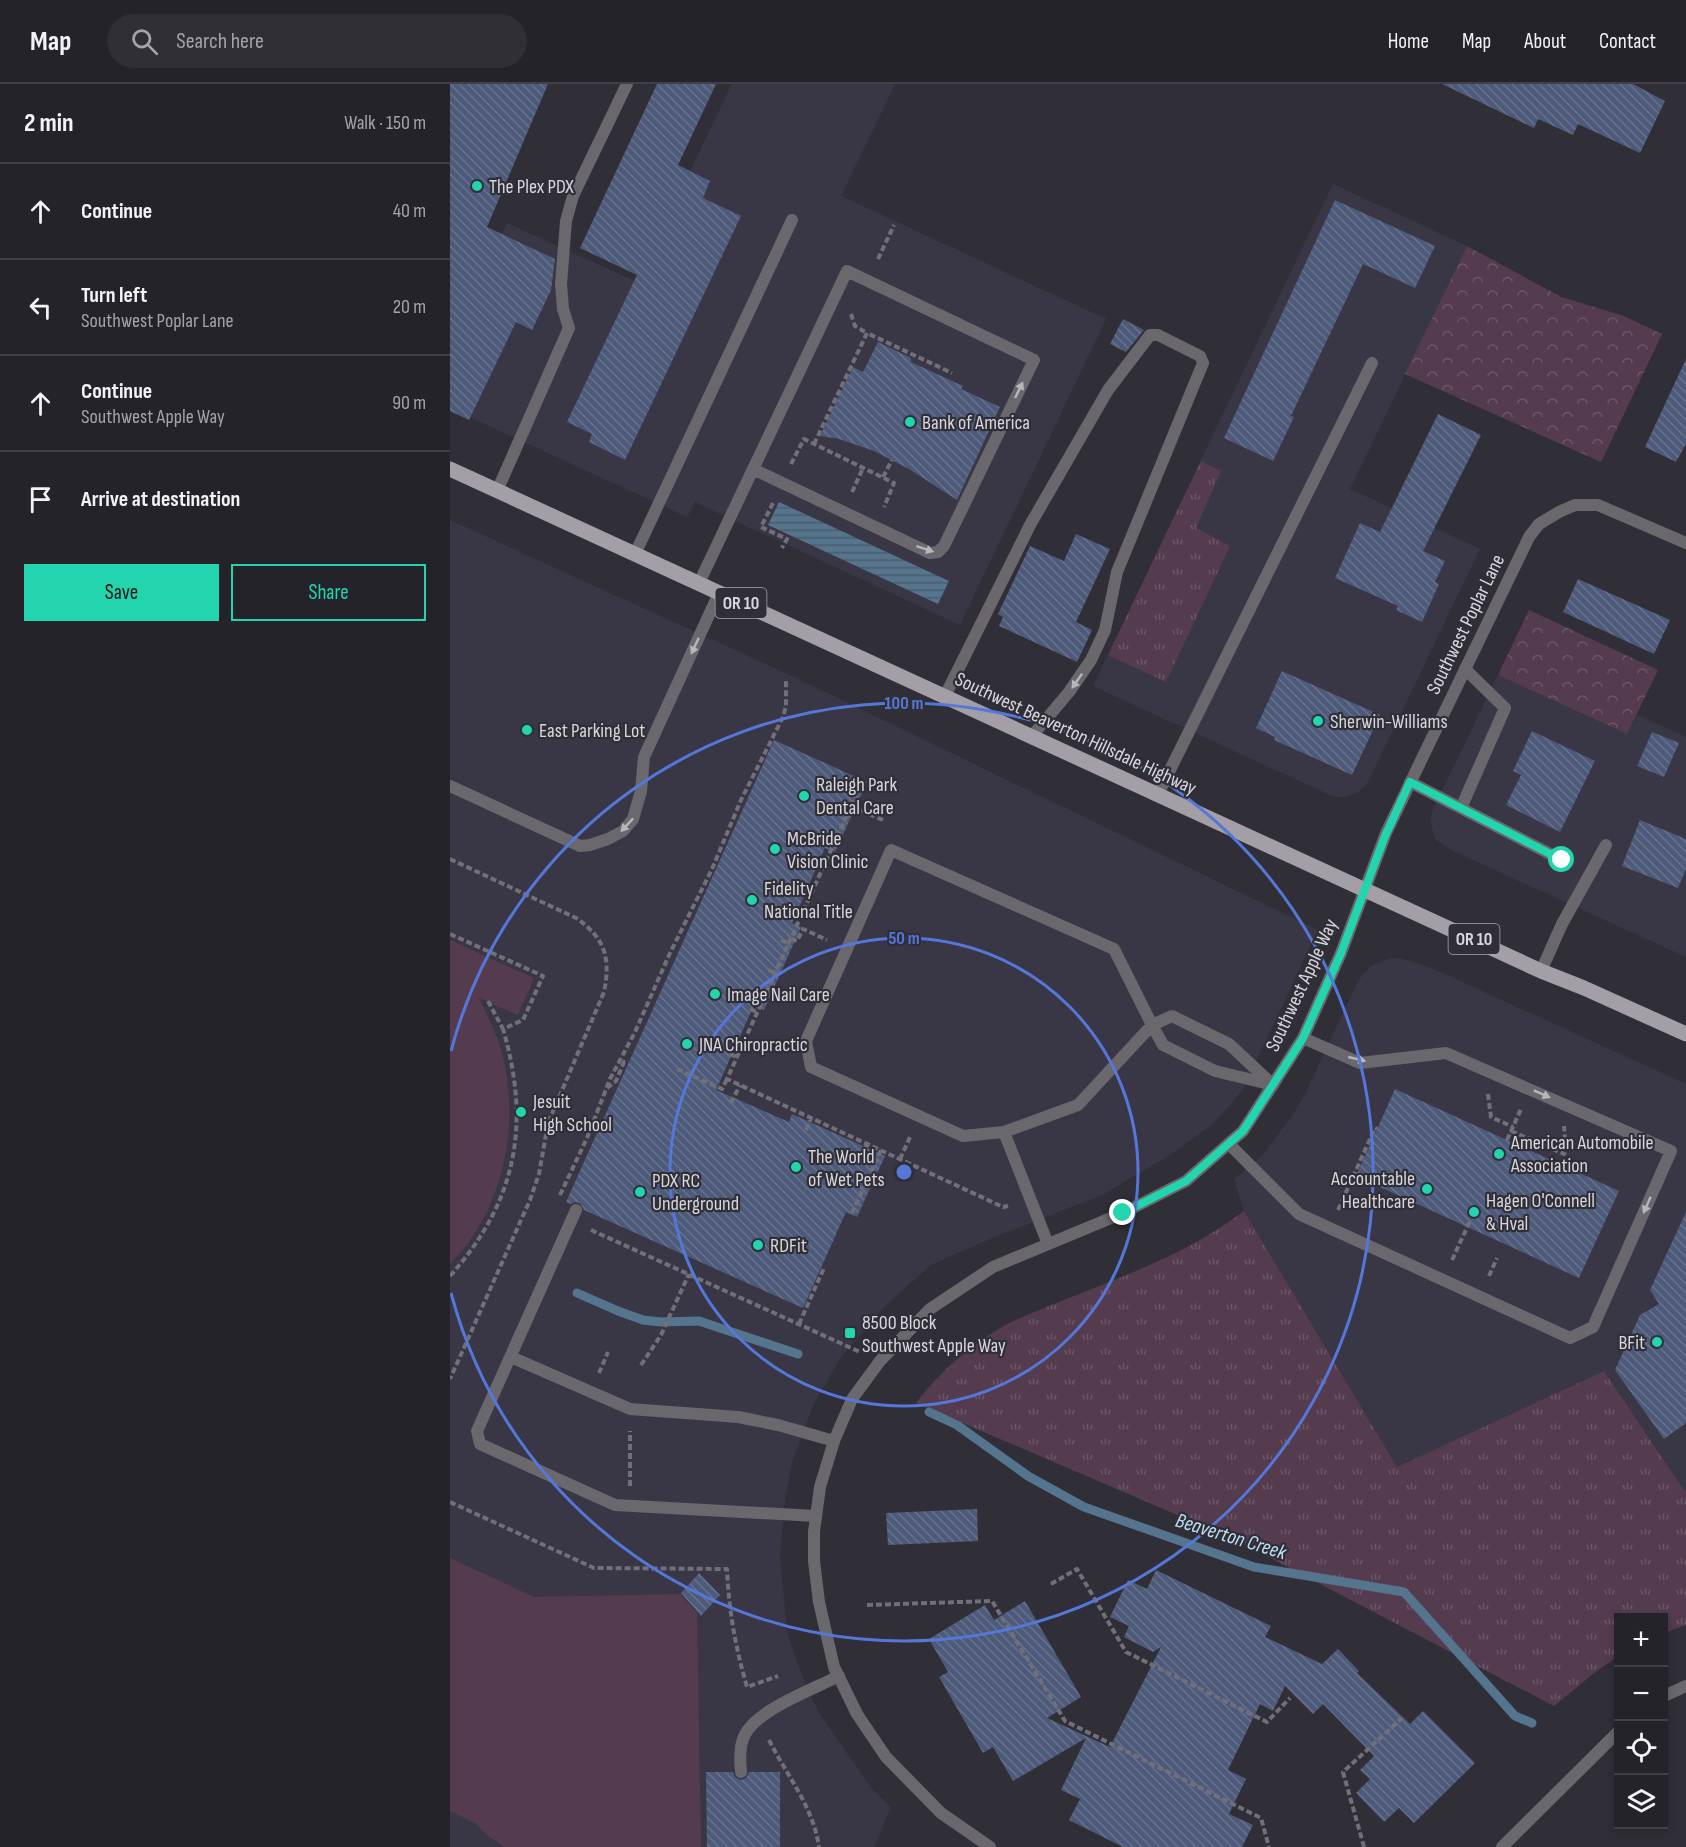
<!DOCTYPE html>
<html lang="en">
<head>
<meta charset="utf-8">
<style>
	:root { --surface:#242329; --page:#302f35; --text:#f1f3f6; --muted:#a3a4a8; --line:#414046; --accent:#22d5af }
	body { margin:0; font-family:"Sofia Sans Condensed",sans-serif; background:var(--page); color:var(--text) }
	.controls { position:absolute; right:18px; bottom:18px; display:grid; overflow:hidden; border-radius:0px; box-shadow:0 3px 9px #0003 }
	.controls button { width:54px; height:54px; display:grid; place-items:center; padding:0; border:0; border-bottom:2px solid var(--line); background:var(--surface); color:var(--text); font:30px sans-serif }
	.stop { position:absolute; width:18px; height:18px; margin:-14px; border:4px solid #22d5af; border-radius:50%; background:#fff }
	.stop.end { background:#22d5af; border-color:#fff; box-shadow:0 2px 6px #0008 }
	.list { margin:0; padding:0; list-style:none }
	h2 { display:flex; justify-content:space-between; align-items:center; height:78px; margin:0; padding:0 24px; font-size:26px }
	h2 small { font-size:20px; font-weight:400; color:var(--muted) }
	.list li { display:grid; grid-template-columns:39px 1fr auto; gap:18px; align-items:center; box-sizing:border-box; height:96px; padding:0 24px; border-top:2px solid var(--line) }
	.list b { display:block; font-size:22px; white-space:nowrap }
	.list p { margin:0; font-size:20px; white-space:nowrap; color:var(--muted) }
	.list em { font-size:20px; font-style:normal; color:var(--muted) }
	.actions { display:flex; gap:12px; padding:18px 24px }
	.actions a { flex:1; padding:14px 0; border:2px solid var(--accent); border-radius:0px; text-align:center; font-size:21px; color:var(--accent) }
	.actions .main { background:var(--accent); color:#111 }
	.icon { flex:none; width:33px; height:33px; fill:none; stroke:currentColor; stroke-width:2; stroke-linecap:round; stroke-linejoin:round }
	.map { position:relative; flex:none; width:1236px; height:1763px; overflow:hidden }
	header { display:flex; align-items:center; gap:36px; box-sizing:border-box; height:84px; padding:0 30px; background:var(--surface); border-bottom:2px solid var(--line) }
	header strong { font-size:28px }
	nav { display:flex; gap:33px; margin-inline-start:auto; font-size:21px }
	.search { width:420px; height:54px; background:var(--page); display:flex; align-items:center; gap:15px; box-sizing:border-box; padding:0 21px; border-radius:33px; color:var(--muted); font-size:22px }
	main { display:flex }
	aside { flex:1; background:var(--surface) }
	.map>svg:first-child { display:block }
	.built { fill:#393746 }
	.grass { fill:url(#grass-tufts) }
	.forest { fill:url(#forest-crowns) }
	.pitch { fill:#543c4e }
	.water { fill:url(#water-rules) }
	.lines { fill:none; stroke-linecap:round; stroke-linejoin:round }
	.stream { stroke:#55748d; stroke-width:9 }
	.building { fill:url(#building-back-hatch) }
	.path { stroke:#717078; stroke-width:4; stroke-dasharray:6 3; stroke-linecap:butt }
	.service { stroke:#6a686c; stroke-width:12 }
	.minor { stroke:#6a686c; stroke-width:12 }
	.primary { stroke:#a49fa7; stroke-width:15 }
	.oneway { fill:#b7b6bb }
	.route { stroke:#22d5af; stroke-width:8 }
	.ring { fill:none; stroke:#5577da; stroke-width:3 }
	.poi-dot { fill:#22d5af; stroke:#302f37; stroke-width:2 }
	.labels { text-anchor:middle; stroke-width:4.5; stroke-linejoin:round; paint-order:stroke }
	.shield { fill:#302f37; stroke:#a6a5ab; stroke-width:1.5 }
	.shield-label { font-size:18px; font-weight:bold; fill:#d8d7dd }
	.poi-label { font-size:20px; fill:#d8d7dd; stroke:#302f37; text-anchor:start }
	.street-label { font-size:20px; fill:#d8d7dd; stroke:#302f37 }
	.water-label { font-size:21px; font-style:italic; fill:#bedef8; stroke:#302f37 }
	.centre { fill:#5577da; stroke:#302f37; stroke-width:3 }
	.ring-label { font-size:18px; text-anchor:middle; font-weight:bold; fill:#5577da; stroke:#302f37; stroke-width:4.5; stroke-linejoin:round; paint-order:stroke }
</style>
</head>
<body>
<header>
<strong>Map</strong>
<div class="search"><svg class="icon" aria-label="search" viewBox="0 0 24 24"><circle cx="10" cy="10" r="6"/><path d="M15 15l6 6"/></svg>Search here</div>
<nav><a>Home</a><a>Map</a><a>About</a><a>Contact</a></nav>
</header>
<main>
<aside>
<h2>2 min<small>Walk · 150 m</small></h2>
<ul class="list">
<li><svg class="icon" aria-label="ahead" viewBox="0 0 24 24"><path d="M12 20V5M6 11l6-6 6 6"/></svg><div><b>Continue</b></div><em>40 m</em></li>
<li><svg class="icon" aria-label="left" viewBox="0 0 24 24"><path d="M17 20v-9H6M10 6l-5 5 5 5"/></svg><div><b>Turn left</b><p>Southwest Poplar Lane</p></div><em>20 m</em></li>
<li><svg class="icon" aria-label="ahead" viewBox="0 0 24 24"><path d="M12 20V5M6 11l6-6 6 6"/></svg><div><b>Continue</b><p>Southwest Apple Way</p></div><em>90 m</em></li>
<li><svg class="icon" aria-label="arrive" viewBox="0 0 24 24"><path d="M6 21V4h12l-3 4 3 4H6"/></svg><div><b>Arrive at destination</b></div></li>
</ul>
<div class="actions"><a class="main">Save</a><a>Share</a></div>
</aside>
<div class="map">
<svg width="1236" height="1763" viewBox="0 0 1236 1763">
	<defs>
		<pattern id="grass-tufts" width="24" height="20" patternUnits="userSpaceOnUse" patternTransform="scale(1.5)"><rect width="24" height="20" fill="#543c4e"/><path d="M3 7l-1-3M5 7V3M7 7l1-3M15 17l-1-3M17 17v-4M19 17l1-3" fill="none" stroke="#6c5767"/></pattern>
		<pattern id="forest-crowns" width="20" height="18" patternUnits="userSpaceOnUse" patternTransform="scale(1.5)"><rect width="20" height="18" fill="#543c4e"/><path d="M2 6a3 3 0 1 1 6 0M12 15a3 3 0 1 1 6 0" fill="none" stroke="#6c5767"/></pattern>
		<pattern id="water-rules" width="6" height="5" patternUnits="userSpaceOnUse" patternTransform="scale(1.5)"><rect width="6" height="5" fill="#55748d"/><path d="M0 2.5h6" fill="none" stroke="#4c5d6b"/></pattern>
		<pattern id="building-back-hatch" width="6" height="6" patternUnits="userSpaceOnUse" patternTransform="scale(1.5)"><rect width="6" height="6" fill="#4d5a79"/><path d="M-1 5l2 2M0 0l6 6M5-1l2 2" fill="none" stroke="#66718c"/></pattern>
	</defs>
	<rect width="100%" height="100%" fill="#302f37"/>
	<path class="built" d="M282 0H445L391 112 656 235 510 541 245 418 237 433 0 324V259L57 139 187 198Z
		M883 100 1017 162 900 405 1030 465 918 698 908 709 893 713 882 712 643 602Z
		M0 436 342 592 868 846 792 1007 763 1040 720 1071 654 1110 540 1155 481 1181 434 1223 391 1273 363 1322 343 1375 335 1414 330 1473 337 1548 352 1592 369 1629 422 1705 441 1723 424 1763H0Z
		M1048 591 1177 650 1187 631 1236 653V873L1001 766 985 755 980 737 983 725Z
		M942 874 953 875 977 882 1236 1000V1409L1154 1287 947 1383 794 1127 784 1095 812 1072 845 1028 857 1006 908 897 914 889 924 880Z"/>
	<path class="grass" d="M751 377 771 387 746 444 780 462 716 598 658 571Z
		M794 1127 947 1383 1154 1287 1236 1409V1541L1214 1549V1534H1168V1572L1144 1589 1104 1622 788 1457 466 1319C491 1286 521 1261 557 1240 637 1203 722 1182 794 1127Z"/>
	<path class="forest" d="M1017 162 1111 213 1174 232 1212 250 1151 378 955 290Z
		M1079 526 1208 586 1177 650 1048 591Z"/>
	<path class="pitch" d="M0 856 84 894 68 931 29 914C37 931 47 950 52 969 68 1031 58 1101 21 1155 15 1164 7 1172 0 1180Z
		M0 1474 84 1513 230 1510 247 1529 251 1763H54L38 1752 25 1739 0 1727Z"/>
	<path class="water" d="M329 418 499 497 488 520 318 441Z"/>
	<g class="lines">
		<path class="stream" d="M127 1209 168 1227 193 1236 211 1238 249 1237 348 1270
			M479 1328 507 1341 578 1392 634 1423 804 1483 954 1508 1065 1632 1082 1639"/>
	</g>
	<path class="building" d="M0 0H98L37 143 105 175 101 206 82 246 66 238 19 336 0 327Z
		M207 0H266L228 81 260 97 253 114 291 132 175 376 139 358 142 350 117 338 187 191 130 164Z
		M992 0H1183L1215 17 1190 69 1128 40 1123 51 1088 35 1084 44Z
		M885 116 985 162 965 204 913 180 841 332 844 333 823 377 774 354Z
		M673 235 694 246 676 268 660 260Z
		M428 258 461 274V278L513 302 511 305 550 323 507 416 459 385 424 367 389 355 370 352 403 283 413 288Z
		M1236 275V360L1226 378 1195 363Z
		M988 330 1031 351 973 467 995 477 985 498 989 500 972 538 946 526 948 522 885 494 910 439 930 448Z
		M626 450 660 465 626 538 642 546 627 578 549 542 553 533 548 530 580 462 614 477Z
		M1128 495 1220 536 1204 570 1113 528Z
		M832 587 930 631 902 691 824 656 825 653 806 644Z
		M1082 647 1145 677 1110 748 1056 721 1071 691 1063 687Z
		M1202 648 1229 659 1214 693 1187 682Z
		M324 656 417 698 385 768 375 764 342 839 351 843 314 926 304 921 266 1006 339 1038 342 1030 435 1072 407 1133 396 1128 353 1224 134 1126 130 1119 125 1118 120 1120 116 1118Z
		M1190 736 1236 755V785L1228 804 1172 782Z
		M945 1005 1169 1107 1129 1194 906 1092Z
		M1236 1128V1339L1214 1355 1165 1286 1190 1231 1209 1220 1200 1206Z
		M527 1425 528 1457 438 1461 436 1429Z
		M706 1486 821 1542 815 1553 872 1580 888 1565 909 1587 907 1589 960 1640 973 1627 1025 1679 964 1739 949 1724 934 1738 906 1709 920 1695 910 1686 924 1672 873 1620 863 1630 835 1602 823 1627 810 1620 778 1686 796 1695 779 1730 803 1741 792 1763H673L619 1736 630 1715 611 1706 636 1654 563 1697 543 1663 533 1669 489 1593 498 1588 479 1555 535 1521 544 1536 575 1517 631 1613 597 1634 660 1663 711 1563 703 1568 674 1553 679 1542 660 1533 678 1496 697 1505Z
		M249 1489 270 1511 251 1532 231 1509Z
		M256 1688H283L285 1693 291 1696 296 1694 299 1688H330V1763H257Z"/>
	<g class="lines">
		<path class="path" d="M428 175 444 141
			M401 230 405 242 417 249
			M364 360 417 249 502 289
			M341 380 354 355 444 399 434 423
			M433 393 442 376
			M402 408 413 384
			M323 419 311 443 337 455 332 464
			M401 722 410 702
			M433 736 401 722 277 995 553 1123 558 1122
			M380 751 386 754
			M0 775 126 834C155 854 161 874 154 908L98 1039 89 1090 80 1116 0 1295
			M366 781 373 784
			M0 850 93 892 73 936 53 945C81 1040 67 1117 0 1192
			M341 855 347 857 353 845 377 856
			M331 856 338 859
			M318 886 325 889
			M38 917 53 945
			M300 925 307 928
			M280 970 287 973
			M227 985 272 1005 277 995
			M157 1004 166 997 174 978 178 979
			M1038 1010 1041 1033 1063 1043
			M281 1019 290 1001
			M356 1046 361 1034
			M1061 1047 1114 1070 1116 1066 1114 1042
			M1057 1056 1071 1025
			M412 1072 417 1060
			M450 1075 461 1051
			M110 1111 137 1054 160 995 185 948 220 869 262 785 291 716 333 633 336 622V596
			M888 1126 925 1044 927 1045
			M402 1129 431 1066
			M141 1146 410 1268
			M1002 1176 1020 1137
			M1039 1192 1047 1174
			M349 1240 374 1184
			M191 1281 211 1251 239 1190
			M149 1289 158 1268
			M180 1402V1347
			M0 1418 144 1484 277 1485C279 1528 285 1561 297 1603L328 1592
			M601 1500 627 1485 676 1568 817 1638 840 1614
			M417 1521 542 1517 615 1637 811 1734 819 1763
			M319 1656C337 1692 363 1722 369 1763
			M914 1763 893 1688 952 1634"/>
		<path class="service" d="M47 407 119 244 113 225 111 200 116 137 123 112 177 0
			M185 470 342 136
			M249 499 397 187 584 276 494 462 488 468 480 469 303 385
			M495 612 580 441 658 306 700 251H708L750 272 753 279 667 488 655 546 641 576 619 608 582 652
			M960 698 1112 776
			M0 702 130 762 140 761 158 755 173 747 183 735 191 707 194 673 269 509
			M708 710 922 279
			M1011 724 1055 624 1015 585
			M441 766 664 865 702 941 628 1021 554 1048 513 1052 361 983 356 957Z
			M1091 887 1112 840 1156 761
			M722 932 779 960 823 1001 765 987 713 961 702 941Z
			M554 1048 598 1160
			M779 1060 849 1130 1120 1254 1143 1243 1221 1067 996 969 910 979 853 954
			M126 1126 27 1347 30 1360 165 1421 366 1432
			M61 1273 180 1325 288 1333 328 1341 384 1357
			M291 1688C290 1678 289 1666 293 1655 302 1627 364 1605 389 1592"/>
		<path class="minor" d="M1214 1612 1236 1602
			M540 1763 491 1729 436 1673 407 1630 384 1583 369 1518 364 1477V1448L370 1403 384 1357 402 1315 430 1277 480 1225 543 1183 673 1129 736 1097 793 1047 853 954 891 869 936 749 1079 453 1089 440 1109 428 1125 421H1148L1236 459
			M1052 1763 1168 1648"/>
		<path class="primary" d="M0 385 1091 887 1134 904 1236 950"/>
	</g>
	<defs><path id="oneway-solid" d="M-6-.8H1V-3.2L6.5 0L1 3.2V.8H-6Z" transform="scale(1.5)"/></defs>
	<g class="oneway">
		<use href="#oneway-solid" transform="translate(569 306) rotate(-64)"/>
		<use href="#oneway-solid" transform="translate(475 465) rotate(18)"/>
		<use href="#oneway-solid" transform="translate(245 562) rotate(115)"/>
		<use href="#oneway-solid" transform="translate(627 597) rotate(125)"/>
		<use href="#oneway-solid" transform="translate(177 741) rotate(133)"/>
		<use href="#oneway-solid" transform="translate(907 975) rotate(13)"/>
		<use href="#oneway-solid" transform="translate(1092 1010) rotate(24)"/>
		<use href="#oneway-solid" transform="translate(1197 1121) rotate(114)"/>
	</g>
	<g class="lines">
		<path class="route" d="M673 1129 736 1097 793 1047 853 954 891 869 935 752 960 698 1112 776"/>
	</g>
	<g class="ring">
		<circle cx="454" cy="1088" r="234"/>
		<path d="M1 967A469 469 0 1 1 1 1209"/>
	</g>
	<g class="poi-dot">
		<circle cx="27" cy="102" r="6"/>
		<circle cx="460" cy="338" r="6"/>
		<circle cx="868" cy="637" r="6"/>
		<circle cx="77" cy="646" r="6"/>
		<circle cx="354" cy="712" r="6"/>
		<circle cx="325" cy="765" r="6"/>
		<circle cx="302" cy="816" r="6"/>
		<circle cx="265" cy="910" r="6"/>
		<circle cx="237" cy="960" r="6"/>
		<circle cx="71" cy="1028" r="6"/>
		<circle cx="1049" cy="1070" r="6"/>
		<circle cx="346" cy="1083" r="6"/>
		<circle cx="977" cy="1105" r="6"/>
		<circle cx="190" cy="1108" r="6"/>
		<circle cx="1024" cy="1128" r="6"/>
		<circle cx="308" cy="1161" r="6"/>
		<rect x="394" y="1243" width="12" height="12" rx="3"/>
		<circle cx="1207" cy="1258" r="6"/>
	</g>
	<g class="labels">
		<g class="shield">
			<rect x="265.5" y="504" width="51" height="30" rx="4.5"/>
			<rect x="998.5" y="840" width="51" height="30" rx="4.5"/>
		</g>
		<g class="shield-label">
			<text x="291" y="525">OR 10</text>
			<text x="1024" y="861">OR 10</text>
		</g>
		<g class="poi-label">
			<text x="39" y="109">The Plex PDX</text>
			<text x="472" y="345">Bank of America</text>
			<text x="880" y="644">Sherwin-Williams</text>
			<text x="89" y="653">East Parking Lot</text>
			<text x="366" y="707">Raleigh Park<tspan x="366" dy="23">Dental Care</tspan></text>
			<text x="337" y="761">McBride<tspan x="337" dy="23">Vision Clinic</tspan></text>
			<text x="314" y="811">Fidelity<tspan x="314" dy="23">National Title</tspan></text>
			<text x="277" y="917">Image Nail Care</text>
			<text x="249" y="967">JNA Chiropractic</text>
			<text x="83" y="1024">Jesuit<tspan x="83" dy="23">High School</tspan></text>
			<text x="1061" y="1065">American Automobile<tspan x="1061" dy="23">Association</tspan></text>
			<text x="358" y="1079">The World<tspan x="358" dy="23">of Wet Pets</tspan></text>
			<text x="965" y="1101" text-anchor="end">Accountable<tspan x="965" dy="23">Healthcare</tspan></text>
			<text x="202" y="1103">PDX RC<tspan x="202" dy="23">Underground</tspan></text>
			<text x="1036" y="1123">Hagen O'Connell<tspan x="1036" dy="23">&amp; Hval</tspan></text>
			<text x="320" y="1168">RDFit</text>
			<text x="412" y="1245">8500 Block<tspan x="412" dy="23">Southwest Apple Way</tspan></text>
			<text x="1195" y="1265" text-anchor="end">BFit</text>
		</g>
		<g class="street-label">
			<text transform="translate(1015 540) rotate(-64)" y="7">Southwest Poplar Lane</text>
			<text transform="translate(626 649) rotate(25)" y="7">Southwest Beaverton Hillsdale Highway</text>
			<text transform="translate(851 901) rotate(-65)" y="7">Southwest Apple Way</text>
		</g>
		<g class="water-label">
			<text transform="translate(781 1452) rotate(17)" y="7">Beaverton Creek</text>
		</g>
	</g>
	<circle cx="454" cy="1088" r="9" class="centre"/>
	<g class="ring-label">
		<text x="454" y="625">100 m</text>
		<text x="454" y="860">50 m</text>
	</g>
</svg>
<div class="controls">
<button>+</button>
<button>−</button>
<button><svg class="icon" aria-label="locate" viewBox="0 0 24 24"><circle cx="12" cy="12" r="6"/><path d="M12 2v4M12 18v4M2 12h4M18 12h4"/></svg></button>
<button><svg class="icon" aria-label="layers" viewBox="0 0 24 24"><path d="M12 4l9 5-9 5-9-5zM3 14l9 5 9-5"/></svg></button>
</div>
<div class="stop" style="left:1112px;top:776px"></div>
<div class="stop end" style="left:673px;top:1129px"></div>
</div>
</main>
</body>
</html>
